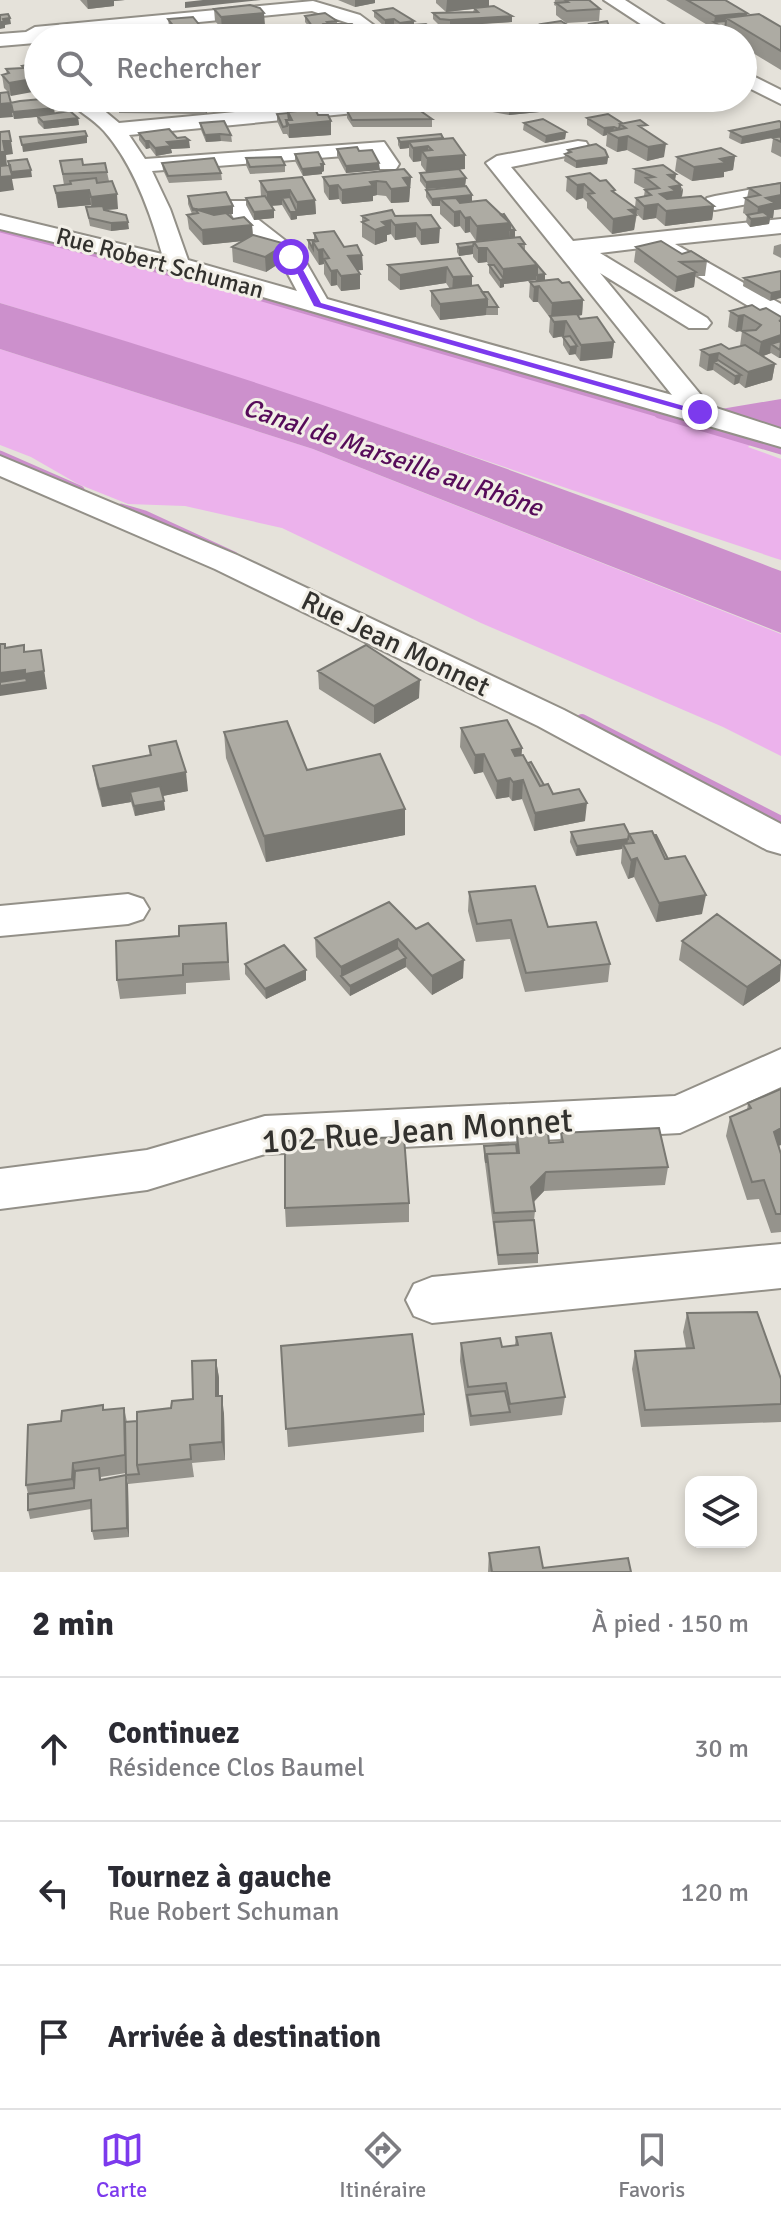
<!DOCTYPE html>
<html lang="fr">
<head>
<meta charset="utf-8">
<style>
	:root { --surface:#fff; --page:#f7f7f7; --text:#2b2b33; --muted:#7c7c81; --line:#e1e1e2; --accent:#7c3aed }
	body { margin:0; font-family:Signika,sans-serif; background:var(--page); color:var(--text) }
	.controls { position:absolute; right:24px; bottom:24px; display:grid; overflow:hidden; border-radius:16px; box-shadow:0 4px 12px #0003 }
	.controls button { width:72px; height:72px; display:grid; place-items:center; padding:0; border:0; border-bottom:2px solid var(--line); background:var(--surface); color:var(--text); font:40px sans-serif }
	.stop { position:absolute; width:24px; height:24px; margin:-18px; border:6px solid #7c3aed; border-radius:50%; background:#fff }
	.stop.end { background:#7c3aed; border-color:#fff; box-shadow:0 2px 8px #0008 }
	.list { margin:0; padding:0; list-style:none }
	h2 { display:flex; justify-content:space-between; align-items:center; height:104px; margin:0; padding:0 32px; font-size:34px }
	h2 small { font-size:26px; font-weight:400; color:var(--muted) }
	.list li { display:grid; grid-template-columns:52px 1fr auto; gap:24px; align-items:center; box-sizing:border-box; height:144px; padding:0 32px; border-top:2px solid var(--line) }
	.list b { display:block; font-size:30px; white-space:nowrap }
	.list p { margin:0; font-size:26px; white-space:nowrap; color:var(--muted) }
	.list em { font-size:26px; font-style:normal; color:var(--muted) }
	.icon { flex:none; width:44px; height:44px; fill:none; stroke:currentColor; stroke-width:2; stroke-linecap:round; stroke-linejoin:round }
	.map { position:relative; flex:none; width:781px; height:1572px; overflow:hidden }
	.search { position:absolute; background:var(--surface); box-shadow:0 4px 12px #0003; left:24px; right:24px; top:24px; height:88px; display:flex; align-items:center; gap:20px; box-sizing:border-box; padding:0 28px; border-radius:44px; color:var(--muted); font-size:30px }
	.sheet { height:536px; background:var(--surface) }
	nav { display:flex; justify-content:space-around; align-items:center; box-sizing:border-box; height:112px; border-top:2px solid var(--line); background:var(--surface); font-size:22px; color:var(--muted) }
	nav a { display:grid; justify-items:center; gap:4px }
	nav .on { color:var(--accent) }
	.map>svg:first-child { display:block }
	.green { fill:#ecb2ec }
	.water { fill:#cc90cc }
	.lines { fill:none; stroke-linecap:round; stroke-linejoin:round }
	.stream-far2 { stroke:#cc90cc; stroke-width:7 }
	.stream-far1 { stroke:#cc90cc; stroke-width:9 }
	.stream { stroke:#cc90cc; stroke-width:12 }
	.minor-casing { stroke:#939088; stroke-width:4 }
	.minor { fill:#fff; fill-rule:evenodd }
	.wall { fill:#95938c }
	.shaded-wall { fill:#797872 }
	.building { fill:#adaba3; stroke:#797872; stroke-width:2 }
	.route { fill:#7c3aed }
	.labels { text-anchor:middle; stroke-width:6; stroke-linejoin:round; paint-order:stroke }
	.far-street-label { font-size:24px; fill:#32312e; stroke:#f2efe7 }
	.far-water-label { font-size:26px; font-style:italic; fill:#560c59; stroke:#f2efe7 }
	.street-label { font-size:28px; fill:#32312e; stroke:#f2efe7 }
	.near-street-label { font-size:34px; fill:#32312e; stroke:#f2efe7 }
</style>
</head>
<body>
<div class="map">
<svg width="781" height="1572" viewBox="0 0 781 1572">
	<rect width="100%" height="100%" fill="#e5e2da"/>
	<path class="green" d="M0 229 163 270 751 444 748 447 781 459V560C521 474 263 382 0 303Z
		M0 349 313 449 781 634V756L723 727 481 623 282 528 185 506 128 504 78 484 31 457 0 445Z"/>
	<path class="water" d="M0 303C265 381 524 472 781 571V633L313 449 0 349Z
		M781 399V430L715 410Z"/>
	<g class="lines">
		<path class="stream-far2" d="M0 229 218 285 666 416"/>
		<path class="stream-far1" d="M659 414 781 450
			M0 455 80 490
			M121 508 145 515 234 556"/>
		<path class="stream" d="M582 720 781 822"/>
		<defs>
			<path id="minor" d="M604 0H625L684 38H662Z
				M313 1 360 15 391 38H370L348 23 312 11 44 37 35 43 0 46V34L26 32 35 27Z
				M540 30 546 32 548 38H518L520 34Z
				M743 71 781 90V104L743 85Z
				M66 98H89L119 123 384 98H446L444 103 437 105 129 135 145 159 384 142 399 164 396 169H380L370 154 152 171 170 209 188 260 297 291 281 261 238 226 227 206 230 201H246L255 217 300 252 327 299 672 395 486 163 497 156 578 141 586 142 589 147 586 152 511 167 573 241 781 219V233L675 244 781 304V318L767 317 649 247 600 253 707 318 711 323 707 328H689L600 273 710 406 781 429V447L169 270 0 229V215L162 254C150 211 133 164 104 131 93 118 76 111 66 98Z
				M781 184V198L715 210 707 208 704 203 707 198 715 196Z
				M0 456 237 555 564 710 781 824V854L767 850 538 726 215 569 0 476Z
				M128 894 143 899 149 909 143 919 128 924 0 936V906Z
				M781 1049V1087L680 1133 265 1154 147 1190 0 1209V1169L147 1150 265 1116 675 1096Z
				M781 1244V1288L432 1323 414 1316 406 1300 414 1284 432 1277Z"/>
		</defs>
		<use href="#minor" class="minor-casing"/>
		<use href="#minor" class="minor"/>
	</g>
	<path class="wall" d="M80 0H125L114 1V6L88 9Z
		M338 0H375V3L355 7Z
		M436 0H489V7L512 16V22L440 26 433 19V13L473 12 474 9 446 12 436 3Z
		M555 0H589L600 9 599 21 566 23 556 15V6L554 5Z
		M666 0H725L747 13V15L781 27V70L743 47V38H729Z
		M214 9 265 25 222 29 215 21Z
		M374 11 414 21V25L436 37 402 38 396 32V27L394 25 385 27 374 17Z
		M305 16 337 21V24L362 38H326L324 34 313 32 305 22Z
		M168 19 201 27V33L200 34 176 35 169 26Z
		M541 24 569 33 549 35 541 30Z
		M589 24 611 31 632 38H593L589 30Z
		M68 32 112 37V38H68Z
		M33 64 11 96 8 93 11 103 78 118 79 125 44 129 38 123 37 117 14 119 8 92 4 88 2 75 7 74 6 69H22V66Z
		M227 98H272L273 103 253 106 254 108 238 110Z
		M488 98 570 109 509 115 487 111Z
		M119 106H211L206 114 119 113Z
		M347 111 432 119V127H353L347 118Z
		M288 113 318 115 331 135 289 138 287 134H283L277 121V114Z
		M587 118 622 123 647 131 664 157 647 161 627 150 617 152 606 146 607 135 603 136 587 125Z
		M781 122V157L771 152 773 138 741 144 729 138 730 131Z
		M200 123 231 135 232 142 221 141 206 142 201 130Z
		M524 123 566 132 565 139 545 143 523 130Z
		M139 133 177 138 190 148 171 149 172 153 156 156 150 148 146 149 139 140Z
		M398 138H443V139L465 155V169L426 172 421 165V161L413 162 409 156V148L400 149 398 145Z
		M337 149 359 151 380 170 346 173 337 156Z
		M568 150 608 157 607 164 576 168 564 161 565 154 567 153Z
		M295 154 324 164V171L322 172V174L303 176 295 161Z
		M735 156 733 170 724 172V177L692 181 675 171 677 157Z
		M246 158 285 165V172L250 174 246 165Z
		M60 161 83 165 107 172 109 181 118 209 105 210 129 229 111 231 90 226 86 207H91V205L58 208 54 186 64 185Z
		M162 163 221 173 222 180 169 183 163 170Z
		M635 169 676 174 675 180 683 189 682 196 680 198 714 206 712 220 665 226 656 218 643 220 637 214 634 230 612 234 587 208V202L583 198 576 200 566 191 567 177 615 193 635 207 636 198 644 196 645 189 634 183Z
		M420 173 466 178 465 186 426 189 420 181Z
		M302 177 315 200 316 214 297 216V219L291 220 282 205 271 206 274 218 254 220 246 205V198L261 196 260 181Z
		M323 177H411L409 202 391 203 386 196 377 195 373 196V201L342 204 339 199 329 200 324 192Z
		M781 183V209L774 210 773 218H770L769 224 750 227 746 222 747 215 743 213 745 198H747L749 188Z
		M426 190 472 195V202L515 230V237L525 244V251L545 274V280L562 283 583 300 582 315 578 316 580 319 614 342 612 358 580 361 575 354 569 355 563 345V337L564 336 553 338 549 332 550 318 538 302H533L529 297 530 282 536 281 535 280 504 284V287L500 288 489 273V266L487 262 478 263 473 257V254L459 256 457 252V244L476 241 470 232 465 233 460 226 454 227 440 214V206H432L426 197Z
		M188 196 233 206V214H228L233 219 252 225 253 236 286 259 266 272 233 262 232 247 243 241 203 245 189 229 187 215 192 214 188 204Z
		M431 215 439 243 421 245 416 237 395 240 391 234 387 235V241L375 245 362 237V216Z
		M314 233 362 255 363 270H358L360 274V289L341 291 337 285 331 286 324 274V264L319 265 308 248V240H314Z
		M781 244V258L773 254 774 246Z
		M636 247 682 254 707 261 705 276H695L694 287 675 292 634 262Z
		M460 258 472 286 482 292 498 307V315H486L440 320 431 306V291L450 289 446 283 400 290 388 280V265Z
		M781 271 770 301 743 286 744 278Z
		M760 310 781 317V358H779L771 353 763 356 775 364 772 380 745 388 739 383 734 385 713 370 707 371 699 366 701 350 729 349 740 346 742 331 736 332 728 327 730 311Z
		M318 671 419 698 374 724 319 689Z
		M461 728 522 748 521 755 544 785 585 821 534 831 522 799 512 801 509 797 496 799 483 772 474 774 460 747Z
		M224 732 307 770 405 809V835L266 862 226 758Z
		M149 746 188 791 162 796 165 810 135 816 131 802 102 807 96 784 93 766 150 755Z
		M571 832 629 834 668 859 702 914 656 922 634 877 628 879 621 863 622 849 576 856 570 842Z
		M469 892 548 927 610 964 608 982 525 992 510 939 476 942 468 911Z
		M389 902 463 978 432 995 406 967 350 996 316 957 315 938Z
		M226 923 230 980 186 983V994L120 999 117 980Z
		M682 941 780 981 743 1006 679 960Z
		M245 964 306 980 266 999 245 974Z
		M748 1103 779 1146 781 1154V1232L771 1233 759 1199 747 1200 726 1136 730 1117 747 1110Z
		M561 1133 668 1167 665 1185 544 1191 534 1202 535 1211 534 1220 538 1253V1263L498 1265 484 1155V1146L516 1144 517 1135 549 1142H560Z
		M409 1203V1222L286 1227 285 1208Z
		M687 1313 781 1379V1422L641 1427 632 1369 635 1351 686 1348 683 1332Z
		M516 1337 565 1397 562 1415 470 1426 460 1361 461 1343 502 1347 515 1345Z
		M281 1346 424 1414V1432L288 1447Z
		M216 1360 219 1378V1396L224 1414 225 1460 192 1463 194 1477 128 1484 126 1473 101 1477V1479L128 1484 129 1537 94 1540 92 1531 91 1509 30 1519 28 1510V1494L26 1485 61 1421 104 1410 124 1408 127 1422 137 1421 171 1408 193 1398Z
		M489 1553 543 1568 631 1572H488Z"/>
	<path class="shaded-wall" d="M87 0H125L114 1V6L88 9Z
		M203 0H261L185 8V2Z
		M355 0H375V3L355 7Z
		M447 0H489V7L446 12Z
		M264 13 265 25 222 29 221 17Z
		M747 13 745 25 726 18 725 27 714 22 713 29 715 16Z
		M512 16V22L450 26V20Z
		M10 18 11 24 5 25V28L0 29V22L3 19Z
		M394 19V25L385 27V20Z
		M414 21V27L400 29V23Z
		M569 26V33L549 35V29Z
		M436 31V37L426 38V36L422 33Z
		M332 32H336L337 38H332Z
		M38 78V91L11 96 9 83Z
		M258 98H272L273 103 253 106 254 108 238 110 237 103Z
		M296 98H346V99L296 104Z
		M348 98H368V100L348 102Z
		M544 98H570V109L509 115 510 101Z
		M211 99V106L206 114 205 107Z
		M11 103 13 117 0 118V104Z
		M54 108 55 115 14 119 13 112Z
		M78 118 79 125 44 129 43 122Z
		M331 121V135L289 138V125Z
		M614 127 613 134 607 132V135L603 136 604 128Z
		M781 129V136L741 144 742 137Z
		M566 132 565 139 545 143 546 136Z
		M220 134 221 141 206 142 205 135Z
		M87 136V143L23 152 22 145Z
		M628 136 627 150 617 152 618 138Z
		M443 138V145L428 147V158L465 155V169L426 172 427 158 422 151 421 161 413 162V148L409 142V148L400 149V142Z
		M189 140 190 148 171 149 172 153 156 156 155 148 167 142Z
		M3 141H11L13 154 6 155 7 166 0 167V152Z
		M145 141H149L150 148 146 149Z
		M666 144 664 157 647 161 648 147Z
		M735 156 733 170 724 172V177L692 181 694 167Z
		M608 157 607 164 576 168V161Z
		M379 163 380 170 346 173V166Z
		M324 164V171L322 172V174L303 176 302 169Z
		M31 170 32 177 12 179 14 190 0 192V177L11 172Z
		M676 174 674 186 681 185V191L683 189 682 196 675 206 660 194 668 175Z
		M411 177 409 202 391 203V189L403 178Z
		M466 178 465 186 426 189V182Z
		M377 181V195L373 196V201L342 204V190L370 182Z
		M584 184 583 198 576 200 577 185Z
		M338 185 339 199 329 200V186Z
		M89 190 91 205 58 208 56 193Z
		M290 190 291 204 282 198V205L267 206V192Z
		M117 194 118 209 92 211 91 197Z
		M472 195V203L447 205 440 199V206H432V199Z
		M781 195V209L774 210 773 218H770L769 224 750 227 751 219 757 218 758 207 766 198Z
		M315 200 316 214 297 216V202Z
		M658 204 656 218 643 220 644 206Z
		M233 206V214L199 217 198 213 196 210Z
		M714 206 712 220 665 226 666 211Z
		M637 209 634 230 612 234 613 219 629 210Z
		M274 210V218L254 220V212Z
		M460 211V226L454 227V212Z
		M290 212H297V219L291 220Z
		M470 217V232L465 233V218Z
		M391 220V234L387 235V241L375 245V230L382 222Z
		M128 222 129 229 111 231V223Z
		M416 223V237L395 240V225Z
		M510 223 509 238 476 241 477 226Z
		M252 225 253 240 203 245 202 230Z
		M440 228 439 243 421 245V230Z
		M510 230H515V238H509Z
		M286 244V259L266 272 265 257Z
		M473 246V254L459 256V248Z
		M478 248H487V262L478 263Z
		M323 249 324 264 319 265 318 250Z
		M362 255 363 270 348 271V256Z
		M537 265 536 280 504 284V287L500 288V280L503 279V269Z
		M447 267 446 283 400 290V275Z
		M337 270V285L331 286V271Z
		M696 271 694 287 675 292 677 277Z
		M360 274V289L341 291V276Z
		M545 274V282L536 283 537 275Z
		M472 276V291L452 293 453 277Z
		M539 286 538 302H533L534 287Z
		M781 291V298L770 301 771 293Z
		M487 299 486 315 440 320V304Z
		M583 300 582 315 552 319 551 317 552 303Z
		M744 315 742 330 736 332 738 316Z
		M781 320V358H779L780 350 771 344 770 352 771 353 758 358 761 342Z
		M566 321 564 336 553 338 554 322Z
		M614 342 612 358 580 361 581 345Z
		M577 346 576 354 569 355 570 347Z
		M719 353 717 365 714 362 713 370 707 371 709 355Z
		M775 364 772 380 745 388 748 372Z
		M741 375 739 383 734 385 735 376Z
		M41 650 47 689 0 696V673Z
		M420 680 419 698 374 724V706Z
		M522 748 521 764 522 773 512 750Z
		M484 754 483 772 474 774 475 755Z
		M186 772 188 791 133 802 130 792 131 802 102 807 99 789Z
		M510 778 509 797 496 799 497 781Z
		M523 780 522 799 512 801 513 782Z
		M164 801 165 810 135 816 134 806Z
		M587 803 585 821 534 831 535 813Z
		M405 809V835L266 862 264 836Z
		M628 839 627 848 623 844 622 849 576 856 577 846Z
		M637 858 634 877 628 879 631 860Z
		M706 895 702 914 656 922 659 903Z
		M398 939V958L341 976V967Z
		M406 958V967L350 996V986Z
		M464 960 463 978 432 995V976Z
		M781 964 780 981 743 1006 747 987Z
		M306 970V980L266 999 265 989Z
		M781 1128V1145L769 1150 774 1132Z
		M546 1172 544 1191 529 1206 531 1187Z
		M216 1360 219 1378V1414L216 1396Z
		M222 1396 224 1414 225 1460 222 1442Z
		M73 1463 77 1480V1497L72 1479Z
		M126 1475 128 1484 129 1537 127 1528Z"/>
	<path class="building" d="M565 0H589L600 9 567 11 556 3 568 2Z
		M687 0H725L747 13 715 16Z
		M250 5 260 8 264 13 221 17 214 9Z
		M494 6 512 16 450 20 440 19 433 13 478 12 474 8Z
		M393 8 414 21 400 23 394 19 385 20 374 11Z
		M325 13 337 21 327 22 329 24H324V27L322 28 312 26 305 16Z
		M8 14 10 18 3 19 4 22H0V15Z
		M759 14 781 27V51L726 18Z
		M193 17 201 27H197L200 31 178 32 168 19Z
		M561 21 569 26 549 29 541 24Z
		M607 21 611 31 629 29 632 38H604L603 35H595L589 24Z
		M726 21 725 29 714 22Z
		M324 24H352L362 34H358L362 38H340L336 32H332Z
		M426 24 436 31 422 33 426 36 408 37 396 26Z
		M88 27 97 29 112 37 81 38 68 32Z
		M206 34 207 38H174L173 35Z
		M33 64 38 70V78L9 83 2 75 9 73 6 69 24 68 22 66Z
		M8 92 11 103 0 104V93Z
		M52 98 54 108 13 112 11 103H10L20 101Z
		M128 98H194L211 99 205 107 119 106Z
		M233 98H258L251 99 253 101 237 103Z
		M489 98H544L510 101Z
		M415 107 432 119 352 120 347 111Z
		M315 109 318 115H328L331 121 289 125 286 120H292L288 112Z
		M70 111 78 118 43 122 37 116Z
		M288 113 289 120H286L287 126 283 127 277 114Z
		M608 114 622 123 620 124 619 129 614 127 604 128 587 118Z
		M543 119 566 132 546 136 524 123Z
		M640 120 647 125 639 126 666 144 648 147 628 136 618 138 607 132 626 128 620 124Z
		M224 121 231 135 220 134 205 135 200 123Z
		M779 121 781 122V129L742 137 730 131Z
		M169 129 177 138 185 137 189 140 167 142 171 146 155 148 149 141H145L139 133Z
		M9 131 11 141H3L5 152H0V132Z
		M85 131 87 136 22 145 20 137Z
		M441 134 443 138 400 142 398 138Z
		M781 136V142L773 138Z
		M453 138 465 155 427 158 422 151 432 150 428 146 413 148 409 142Z
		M596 144 605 150 608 157 576 161 565 154 571 152 568 150Z
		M357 147 359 151 372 150 379 163 346 166 337 149Z
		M721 148 735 156 720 159 726 163 694 167 677 157Z
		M318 152 324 164H321L322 167 302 169 295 154Z
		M281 157 285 165 250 167 246 158Z
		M214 158 221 173 168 176 162 163Z
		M27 159 31 170 11 172 8 161Z
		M82 159 83 165 105 163 107 172 63 174 60 161Z
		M10 165 12 176 0 177V166Z
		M663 165 676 174 668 175 681 185 670 187 676 191 660 194 667 199 701 196 714 206 666 211 658 204 644 206 636 198 651 195 645 190 659 188 646 178 654 177 635 169Z
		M404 169 411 177 403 178 409 187 391 189 386 182 377 181 370 182 373 186 342 190 338 185 329 186 323 177Z
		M459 169 466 178 426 182 420 173Z
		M590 173 600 181 606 180 615 190 612 191 637 209 629 210 636 215 613 219 588 194 594 193 584 184 577 185 567 177Z
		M302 177 315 200 297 202 290 190 267 192 260 181Z
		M96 178 97 183 112 181 117 194 91 197 89 190 56 193 54 186 71 184 70 181Z
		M781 183V195L766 198 775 203 758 207 745 198 760 195 749 188Z
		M466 186 472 195 432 199 426 190Z
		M226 192 233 206 193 210 188 196Z
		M265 196 274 210 254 212 246 198Z
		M290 197 297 212H290L282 198Z
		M456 198 460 203 486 200 510 223 477 226 470 217 465 218 460 211 454 212 440 199Z
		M103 206 104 210 126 215 128 222 111 223 89 218 86 207Z
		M195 209 214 215 226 213 233 219 244 217 252 225 202 230 187 215 198 213Z
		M392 210 395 216 431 215 440 228 421 230 416 223 395 225 391 220 382 222 387 226 375 230 362 222 368 220 362 216Z
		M763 212 770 217 751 219 747 215Z
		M504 214 515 230H510V223L501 215Z
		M334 231 344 247 357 245 362 255 348 256 360 274 341 276 337 270 331 271 324 259 329 258 323 249 318 250 313 242 318 241 314 233Z
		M253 235 286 244 265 257 232 247Z
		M520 237 525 244H519L537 265 503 269 487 248H478L474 242Z
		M308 240H314L315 241 313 242V249Z
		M661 241 682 254 691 251 707 261 680 262 696 272 677 277 636 247Z
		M474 242 473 246 459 248 457 244Z
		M460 258 472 276 453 277 447 267 400 275 388 265Z
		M534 261 545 274 537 275V265Z
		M489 265H494L504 279 500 280Z
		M781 271V291L771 293 744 278Z
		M558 279 562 283 569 282 583 300 552 303 539 286 534 287 530 282Z
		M478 285 487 299 440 304 431 291Z
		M482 292H488L498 307H487V299Z
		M752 305 760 310 766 308 781 317V320L779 321H781V335L761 342 742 331 756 330 761 325 744 315 738 316 730 311Z
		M577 314 580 319 597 317 614 342 581 345 566 321 554 322 550 316Z
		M570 336 577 346 570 347 563 337Z
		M781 341 780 350 771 344Z
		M721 344 729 349 745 345 775 364 748 372 719 353 709 355 701 350Z
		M718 360 741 375 735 376 714 362Z
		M0 644H5V648L24 645V652L41 650 44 671 25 674V670L0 673Z
		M366 645 420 680 374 706 318 671Z
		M26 678 27 682 0 686V682Z
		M507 720 522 748 512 750 515 756 523 755 540 786 548 784 553 794 579 789 587 803 535 813 523 780 513 782 510 778 497 781 484 754 475 755 461 728Z
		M287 721 307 770 380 754 405 809 264 836 224 732Z
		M176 741 186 772 99 789 93 766 151 755 149 746Z
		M531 762 544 785 540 786 528 763Z
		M160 786 164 801 134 806 130 792Z
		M624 824 629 834 628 839 577 846 571 832Z
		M652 831 665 859 685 856 706 895 659 903 637 858 631 860 623 844 634 843 629 834Z
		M654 835H656L668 859H665Z
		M535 886 548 927 596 922 610 964 526 973 511 920 477 924 469 892Z
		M389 902 416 929 428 923 464 960 432 976 398 939 341 967 315 938Z
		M717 914 781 961V964L747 987 682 941Z
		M226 923 228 962 183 964V975L117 980 116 941 179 936V926Z
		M284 945 306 970 265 989 245 964Z
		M398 948 406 958 350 986 341 976Z
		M781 1089V1128L774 1132 781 1154V1214H776L764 1180 752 1182 730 1117 751 1108 748 1103Z
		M659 1128 668 1167 546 1172 531 1187 535 1211 494 1213 487 1154 519 1153 517 1135 548 1133 549 1143 563 1142 561 1133Z
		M404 1137 409 1203 285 1208V1141Z
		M516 1144 517 1153 487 1154 486 1163 484 1146Z
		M534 1220 538 1253 498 1255 494 1222Z
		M757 1312 781 1379V1404L645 1410 635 1351 694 1348 687 1313Z
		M551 1333 565 1397 510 1404 506 1383 468 1387 461 1343 500 1338 502 1347 518 1345 516 1337Z
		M412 1334 424 1414 286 1429 281 1346Z
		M216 1360V1396H222V1442L190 1445 191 1459 137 1465V1412L171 1408 172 1401 193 1399 192 1361Z
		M505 1391 510 1412 471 1416 467 1395Z
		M103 1405V1410L124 1408 125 1455 73 1463 72 1479 26 1485 28 1425 61 1421 62 1411Z
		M137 1421V1465L139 1474 126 1475 125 1422Z
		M99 1468 100 1480 126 1475 127 1528 92 1531 91 1500 28 1510V1494L74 1488 75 1471Z
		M539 1547 543 1568 628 1558 631 1572H492L489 1553Z"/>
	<path class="route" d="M288 255 296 257 321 303 705 412 696 414 314 306Z"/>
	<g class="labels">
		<g class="far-street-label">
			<text transform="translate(160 263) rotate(15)" y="8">Rue Robert Schuman</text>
		</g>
		<g class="far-water-label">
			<text transform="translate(393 457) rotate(19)" y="9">Canal de Marseille au Rhône</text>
		</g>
		<g class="street-label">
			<text transform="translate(396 643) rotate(26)" y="10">Rue Jean Monnet</text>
		</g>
		<g class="near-street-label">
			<text transform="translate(417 1130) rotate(-4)" y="12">102 Rue Jean Monnet</text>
		</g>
	</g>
</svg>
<div class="controls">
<button><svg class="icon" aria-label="layers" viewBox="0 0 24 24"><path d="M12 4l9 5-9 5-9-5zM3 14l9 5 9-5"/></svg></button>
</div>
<div class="stop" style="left:291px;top:257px"></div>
<div class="stop end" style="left:700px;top:412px"></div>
<div class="search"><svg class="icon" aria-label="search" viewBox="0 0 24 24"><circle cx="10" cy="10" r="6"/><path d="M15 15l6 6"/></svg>Rechercher</div>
</div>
<section class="sheet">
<h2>2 min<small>À pied · 150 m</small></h2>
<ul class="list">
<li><svg class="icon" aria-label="ahead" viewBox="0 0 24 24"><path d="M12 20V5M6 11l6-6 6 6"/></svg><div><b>Continuez</b><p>Résidence Clos Baumel</p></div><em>30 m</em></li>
<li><svg class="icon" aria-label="left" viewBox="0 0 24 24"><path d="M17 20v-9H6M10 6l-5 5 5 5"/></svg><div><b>Tournez à gauche</b><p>Rue Robert Schuman</p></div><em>120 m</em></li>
<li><svg class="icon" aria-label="arrive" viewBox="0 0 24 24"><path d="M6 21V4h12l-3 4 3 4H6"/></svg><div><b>Arrivée à destination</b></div></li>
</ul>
</section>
<nav>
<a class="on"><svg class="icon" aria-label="map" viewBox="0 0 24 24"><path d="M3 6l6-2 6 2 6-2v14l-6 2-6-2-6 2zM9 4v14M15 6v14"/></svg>Carte</a>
<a><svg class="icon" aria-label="directions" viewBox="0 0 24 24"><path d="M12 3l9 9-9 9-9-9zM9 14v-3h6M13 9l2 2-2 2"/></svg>Itinéraire</a>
<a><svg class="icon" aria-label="saved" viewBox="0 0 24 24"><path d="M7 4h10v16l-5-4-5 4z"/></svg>Favoris</a>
</nav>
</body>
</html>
